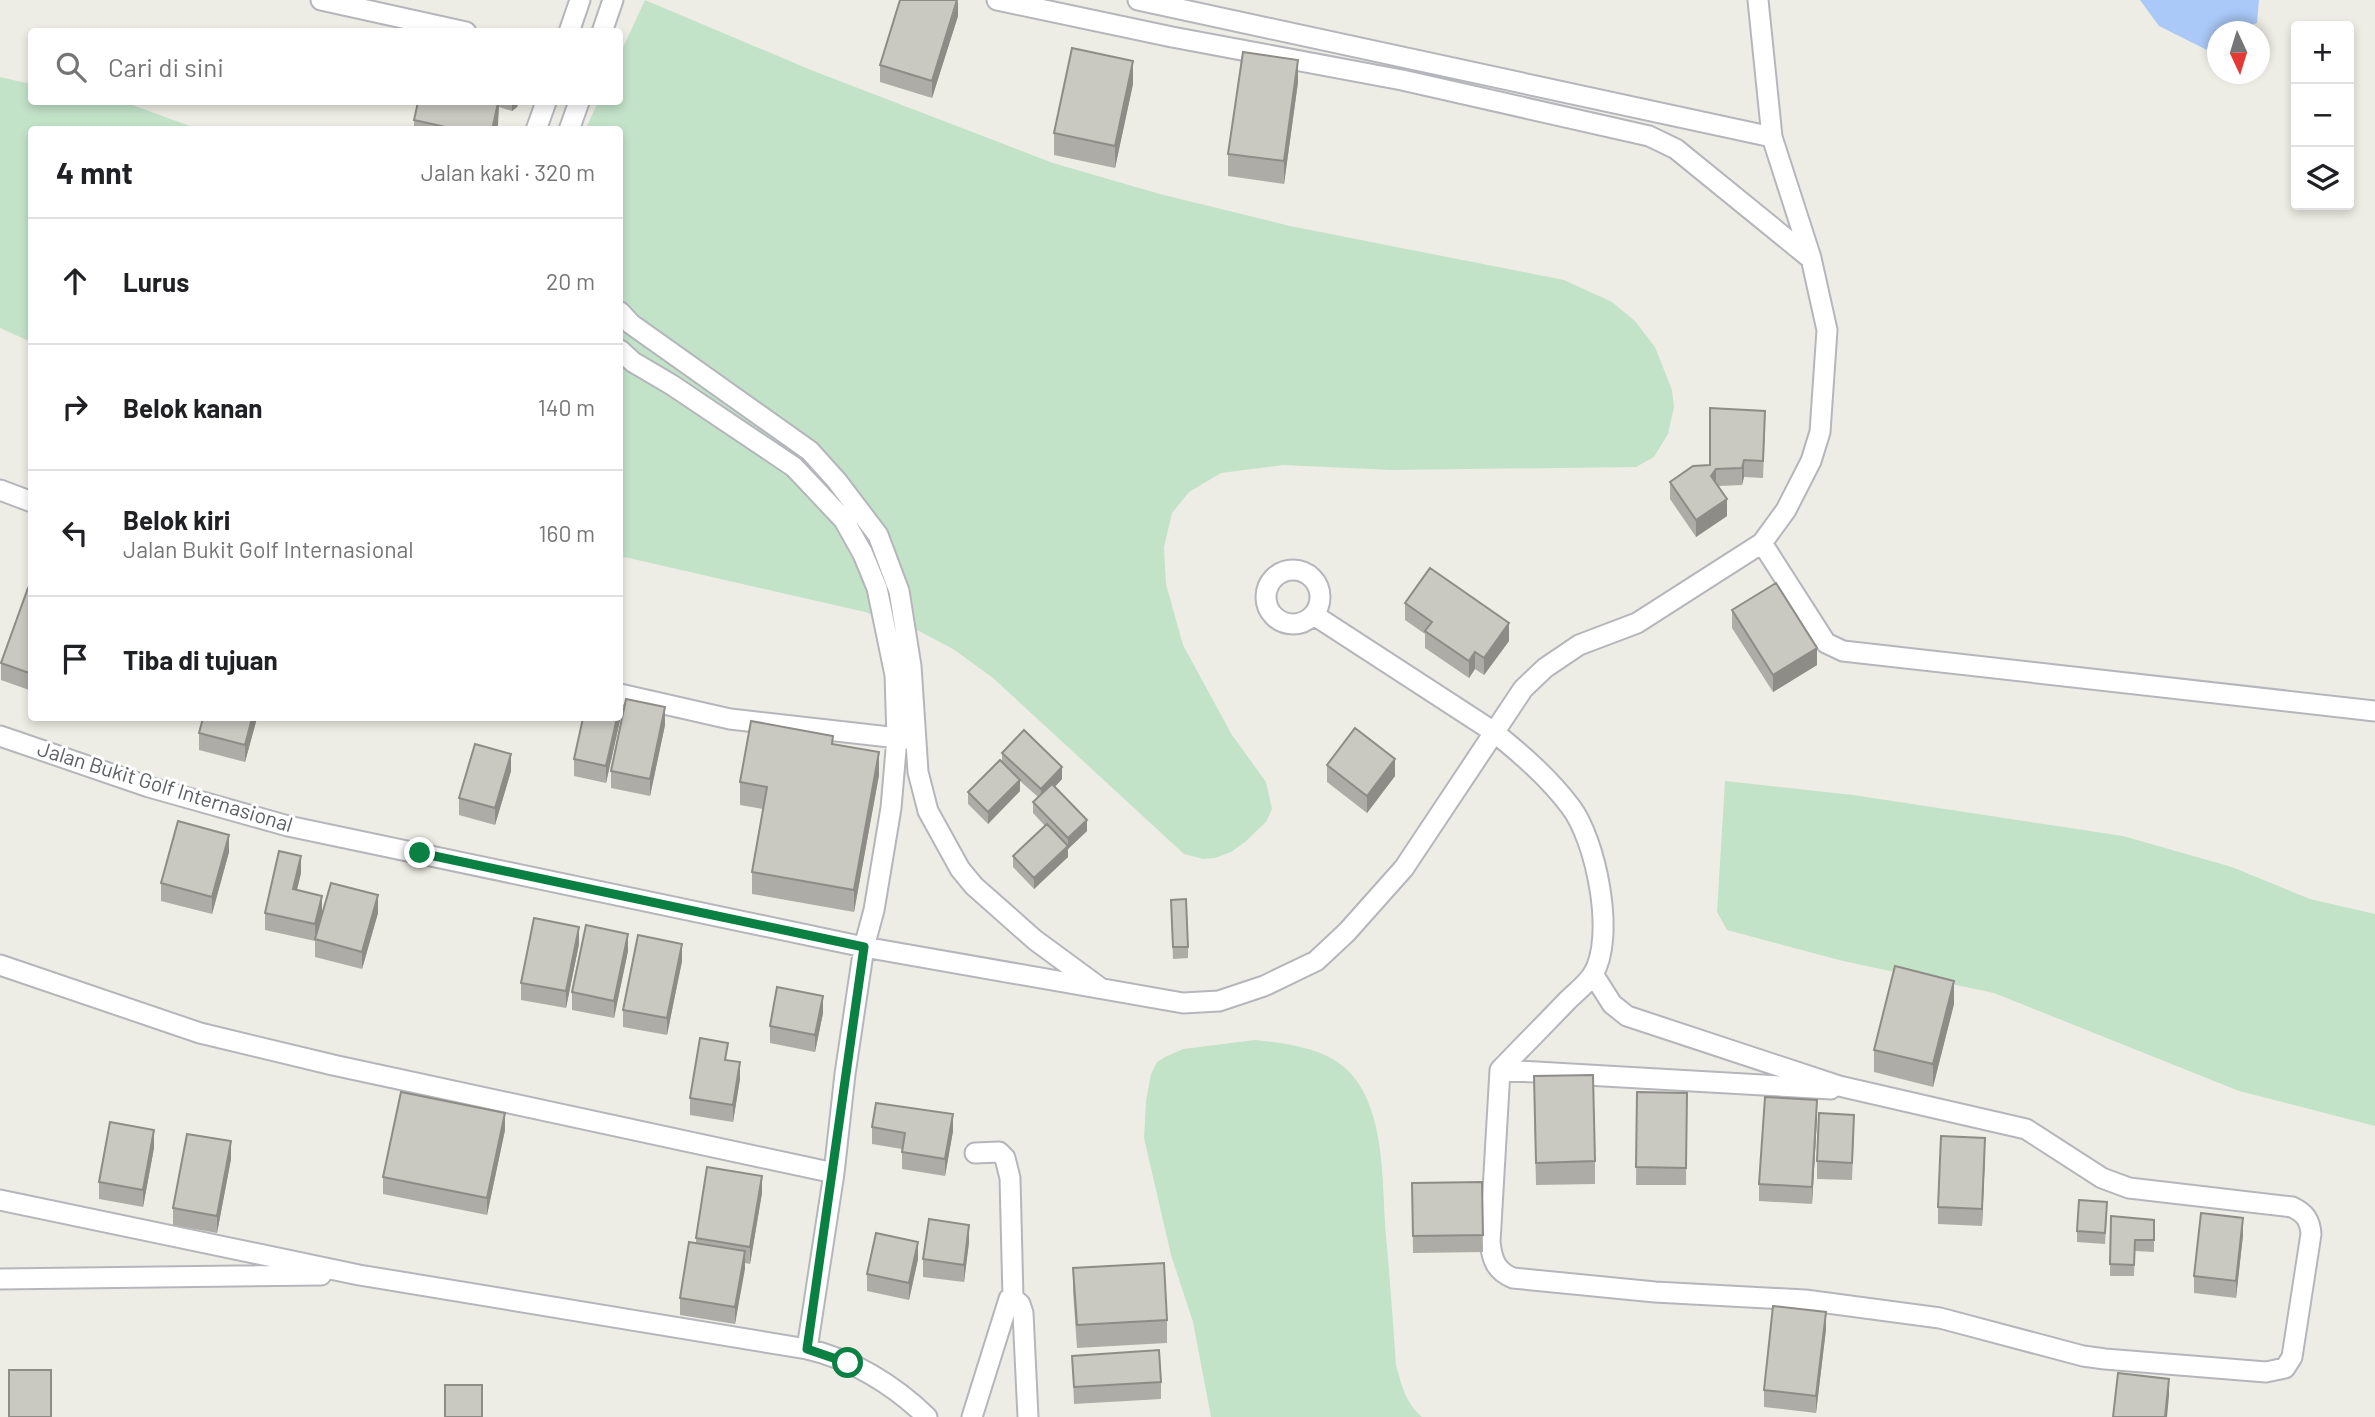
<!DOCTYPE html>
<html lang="id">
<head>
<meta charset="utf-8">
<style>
	:root { --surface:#fff; --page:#f6f6f6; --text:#202124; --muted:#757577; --line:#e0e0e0 }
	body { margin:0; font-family:Barlow,sans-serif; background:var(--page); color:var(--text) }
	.controls { position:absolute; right:21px; top:21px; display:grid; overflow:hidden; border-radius:7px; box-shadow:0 4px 10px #0003 }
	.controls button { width:63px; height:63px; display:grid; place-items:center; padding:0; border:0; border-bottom:2px solid var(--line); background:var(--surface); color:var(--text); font:35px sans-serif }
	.compass { position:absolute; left:2207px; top:21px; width:63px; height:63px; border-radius:50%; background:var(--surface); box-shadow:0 4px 10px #0003; rotate:176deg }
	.stop { position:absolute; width:21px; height:21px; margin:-16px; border:5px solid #0b8043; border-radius:50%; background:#fff }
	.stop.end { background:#0b8043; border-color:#fff; box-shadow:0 2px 7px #0008 }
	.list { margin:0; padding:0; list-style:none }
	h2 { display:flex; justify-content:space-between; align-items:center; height:91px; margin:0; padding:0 28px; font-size:30px }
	h2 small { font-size:23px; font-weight:400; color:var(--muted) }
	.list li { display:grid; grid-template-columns:46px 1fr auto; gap:21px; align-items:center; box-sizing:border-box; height:126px; padding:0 28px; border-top:2px solid var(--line) }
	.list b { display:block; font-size:26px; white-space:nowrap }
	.list p { margin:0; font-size:23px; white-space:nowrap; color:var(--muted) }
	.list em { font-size:23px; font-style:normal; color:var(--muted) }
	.icon { flex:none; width:38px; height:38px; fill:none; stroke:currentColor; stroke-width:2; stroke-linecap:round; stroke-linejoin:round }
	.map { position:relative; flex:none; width:2375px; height:1417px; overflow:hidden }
	.search { position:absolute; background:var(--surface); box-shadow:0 4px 10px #0003; left:28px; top:28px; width:595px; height:77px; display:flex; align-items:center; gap:18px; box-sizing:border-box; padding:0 24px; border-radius:7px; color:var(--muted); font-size:26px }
	.panel { position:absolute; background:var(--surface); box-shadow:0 4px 10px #0003; left:28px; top:126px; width:595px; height:595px; border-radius:7px }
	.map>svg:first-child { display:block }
	.green { fill:#c3e3c9 }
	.water { fill:#aac9f8 }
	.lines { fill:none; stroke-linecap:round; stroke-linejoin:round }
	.minor-casing { stroke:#b5b6bb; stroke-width:23 }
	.minor { stroke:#fff; stroke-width:19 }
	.wall { fill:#adaca6 }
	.shaded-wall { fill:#8d8c87 }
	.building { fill:#c9c8c1; stroke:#8d8c87; stroke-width:2 }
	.route { stroke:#0b8043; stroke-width:9 }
	.labels { text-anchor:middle; stroke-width:6; stroke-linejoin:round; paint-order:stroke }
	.street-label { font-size:21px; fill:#5c5f64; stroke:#fff }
</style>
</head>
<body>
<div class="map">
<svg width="2375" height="1417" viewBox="0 0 2375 1417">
	<rect width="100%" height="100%" fill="#eeede5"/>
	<path class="green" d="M645 0 811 70 1053 163 1160 194 1290 226 1564 280 1612 302 1635 321 1655 347 1672 390 1674 407 1668 434 1654 457 1636 467 1392 470 1283 465 1221 473 1189 492 1172 513 1164 547 1166 584 1183 645 1232 735 1266 782 1272 809 1266 822 1245 842 1231 852 1215 858 1203 859 1184 854 993 678 953 649 917 630 865 612 620 556V130H585L598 102H620V54Z
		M0 77 31 84 32 102H124L198 129 32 130 31 342 0 328Z
		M1725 781 1853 795 2123 836 2232 867 2310 899 2375 914V1126L2239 1091 1994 993 1843 961 1727 930 1717 912Z
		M1255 1040C1289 1044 1330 1048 1353 1076 1386 1115 1382 1188 1386 1236 1390 1279 1393 1322 1396 1365 1402 1386 1405 1402 1422 1417H1211L1193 1322 1171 1255 1144 1138 1146 1101 1151 1074 1157 1062 1165 1057 1183 1049Z"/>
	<path class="water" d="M2140 0H2259L2257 23 2233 31 2218 32 2217 55 2159 26Z"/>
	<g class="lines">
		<defs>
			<path id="minor" d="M321 0 466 32
				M997 0 1172 37 1402 80 1649 136 1676 149 1810 258
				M1138 0 1772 137
				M569 32 580 0
				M602 32 613 0
				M536 130 546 102
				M569 130 579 102
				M620 312 631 324 810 451 837 481 878 535 899 591 911 666 918 772 928 811 960 869 974 886 1035 940 1099 987
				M620 350 633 362 672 385 794 467 844 520 863 554 877 588 895 675 897 738 891 808 874 910 864 947 845 1074 834 1173 807 1349C852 1359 894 1385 927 1417
				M0 490 32 502
				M1762 543 1826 643 1843 651 2375 711
				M1266 597a27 27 0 1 1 54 0a27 27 0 1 1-54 0Z
				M1314 615 1494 732C1521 754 1548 777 1570 806 1596 839 1616 937 1593 974 1587 984 1575 993 1567 1001 1545 1024 1522 1047 1500 1070L1490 1242C1492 1260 1496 1271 1513 1278L1655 1292 1805 1300 1940 1318 2083 1356 2105 1359 2266 1372 2285 1368 2292 1357 2311 1234C2310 1220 2305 1213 2292 1207L2129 1188 2102 1178 2026 1129 1839 1086 1627 1016 1612 1004 1593 974
				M620 694 730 719 907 739
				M0 736 149 787 288 826 864 947 1183 1003 1219 1001 1264 986 1316 961 1347 932 1404 868 1523 689 1545 668 1579 645 1637 623 1762 543 1786 510 1811 461 1820 432 1827 330 1811 258 1772 137 1758 0
				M0 965 200 1033 333 1065 834 1173
				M1500 1070 1831 1089
				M975 1153 999 1152 1005 1158 1010 1178 1013 1298
				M0 1200 359 1275 807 1349
				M0 1279 321 1275
				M972 1417 1009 1299 1013 1298 1020 1304 1023 1313 1028 1417"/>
		</defs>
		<use href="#minor" class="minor-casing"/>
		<use href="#minor" class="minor"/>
	</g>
	<path class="wall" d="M958 16 932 98 880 82V65Z
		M1298 82 1284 184 1228 176V154Z
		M1133 84 1115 168 1054 155V133Z
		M418 102H519L517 107 512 111 499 107 497 130H414V120Z
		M1765 428 1763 478 1744 477 1742 485 1718 486 1727 516 1696 537 1670 499V482L1710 465Z
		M32 589V691L1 680V663Z
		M1405 603 1509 641 1484 675 1475 669 1469 678 1425 648V634L1405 620Z
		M1732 610 1817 665 1773 692 1732 628Z
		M621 716 606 783 574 776V759Z
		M203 718H257L245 762 199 750V733Z
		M665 725 650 796 611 788V771Z
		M833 744 879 775 854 912 752 894V872L763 809 740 805V782Z
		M1002 753 1062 779 1055 787 1087 831 1068 849V857L1034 889 1013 867V856L1045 826 1033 813V802L1038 797 1020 781V791L988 824 968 804V792L1002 762Z
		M1327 765 1395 776 1367 813 1327 782Z
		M511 771 495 825 459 815V798Z
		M229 852 212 914 161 901V883Z
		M301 873 297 890 322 913 319 928 378 913 362 969 315 957V941L265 930V913Z
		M1171 911 1188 947V958L1173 959Z
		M579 944 566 1008 521 1000V983Z
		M628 951 614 1018 572 1010V992Z
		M682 961 667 1035 623 1027V1010Z
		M1954 1004 1933 1087 1874 1072V1050Z
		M823 1013 815 1052 770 1043V1026Z
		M728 1060 740 1079 733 1122 690 1115V1098Z
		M1637 1092 1687 1093 1686 1185H1636Z
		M1534 1099 1595 1161V1184L1536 1185Z
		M1817 1118 1812 1204 1759 1201V1184Z
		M872 1127 953 1131 945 1176 902 1169V1149L872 1144Z
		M505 1130 487 1215 383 1194V1177Z
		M1854 1132 1852 1180 1817 1179V1161Z
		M154 1148 143 1207 99 1199V1182Z
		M1985 1155 1982 1226 1938 1224V1207Z
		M231 1159 217 1233 173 1225V1208Z
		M1482 1182 1483 1252 1413 1253 1412 1183Z
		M762 1193 750 1264 745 1263 735 1324 680 1315V1298L696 1243V1238Z
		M2107 1214 2105 1244 2077 1242V1231Z
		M2111 1216 2154 1220V1252L2135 1251 2134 1276H2110Z
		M2243 1235 2236 1298 2194 1293V1276Z
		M969 1242 964 1282 923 1277V1259Z
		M918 1259 909 1300 867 1291V1274Z
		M1073 1268 1167 1320V1343L1077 1348 1073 1291Z
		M1826 1329 1816 1413 1764 1407V1390Z
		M1072 1356 1161 1382V1399L1074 1404Z"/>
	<path class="shaded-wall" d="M958 0V16L932 98V81Z
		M1298 60V82L1284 184V161Z
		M1133 61V84L1115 168V146Z
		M495 102H499L498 125 497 130H492Z
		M512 102H519L517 107 512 111Z
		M1744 460V477L1742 485V468Z
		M1716 469V486L1711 476Z
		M1727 499V516L1696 537V520Z
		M1509 623V641L1484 675V658Z
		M1817 648V665L1773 692V675Z
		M1475 652V669L1469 678V661Z
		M621 699V716L606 783V766L617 718H620Z
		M665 707V725L650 796V779Z
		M252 718H257L245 762V745Z
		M879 752V775L854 912V890Z
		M511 754V771L495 825V808Z
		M1395 759V776L1367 813V796Z
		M1062 767V779L1041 801V789Z
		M1020 780V791L988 824V812Z
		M1087 820V831L1068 849V838Z
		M229 835V852L212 914V897Z
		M1068 846V857L1034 889V878Z
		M301 856V873L293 906V889Z
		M378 895V913L362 969V952Z
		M322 896V913L315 942V924Z
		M579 927V944L566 1008V991Z
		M628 934V951L614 1018V1001Z
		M682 944V961L667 1035V1018Z
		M1954 981V1004L1933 1087V1064Z
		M823 996V1013L815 1052V1035Z
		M740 1062V1079L733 1122V1105Z
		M1817 1100V1118L1812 1204V1187Z
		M505 1113V1130L487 1215V1198Z
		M953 1114V1131L945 1176V1159Z
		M154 1130V1148L143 1207V1190Z
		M1985 1138V1155L1982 1226V1209Z
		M231 1141V1159L217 1233V1216Z
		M762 1176V1193L750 1264V1247Z
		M2243 1218V1235L2236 1298V1281Z
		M969 1225V1242L964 1282V1265Z
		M918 1242V1259L909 1300V1283Z
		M745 1251V1269L735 1324V1307Z
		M1826 1312V1329L1816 1413V1396Z
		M2169 1379V1396L2167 1417H2165Z"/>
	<path class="building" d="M900 0H957L932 81 880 65Z
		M1072 48 1133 61 1115 146 1054 133Z
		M1243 52 1298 60 1284 161 1228 154Z
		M418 102H495L498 103 492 130H459L414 120Z
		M1710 408 1765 411 1763 461 1744 460 1742 468 1716 469 1711 476 1727 499 1696 520 1670 482 1693 466 1710 465Z
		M1430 568 1509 623 1484 658 1475 652 1469 661 1425 631 1432 622 1405 603Z
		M1776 583 1817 648 1773 675 1732 610Z
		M28 588 32 589V674L1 663Z
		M626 699 665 707 650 779 611 771Z
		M203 718H252L245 745 199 733Z
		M583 718H617L606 766 574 759Z
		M751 721 833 736 832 744 879 752 854 890 752 872 767 787 740 782Z
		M1355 728 1395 759 1367 796 1327 765Z
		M1024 730 1062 767 1041 789 1002 753Z
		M475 744 511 754 495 808 459 798Z
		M1000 760 1020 780 988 812 968 792Z
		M1052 784 1087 820 1068 838 1033 802Z
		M178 821 229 835 212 897 161 883Z
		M1047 824 1068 846 1034 878 1013 856Z
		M279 851 301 856 293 889 322 896 315 924 265 913Z
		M331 883 378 895 362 952 315 939Z
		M1186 899 1188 947H1173L1171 900Z
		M534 918 579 927 566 991 521 983Z
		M586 925 628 934 614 1001 572 992Z
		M638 935 682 944 667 1018 623 1010Z
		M1895 966 1954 981 1933 1064 1874 1050Z
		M777 987 823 996 815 1035 770 1026Z
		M700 1038 728 1043 725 1060 740 1062 733 1105 690 1098Z
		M1593 1075 1595 1161 1536 1163 1534 1076Z
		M401 1092 505 1113 487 1198 383 1177Z
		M1637 1092 1687 1093 1686 1168 1636 1167Z
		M1765 1097 1817 1100 1812 1187 1759 1184Z
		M876 1103 953 1114 945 1159 902 1152 905 1133 872 1127Z
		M1819 1113 1854 1115 1852 1163 1817 1161Z
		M110 1122 154 1130 143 1190 99 1182Z
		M187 1134 231 1141 217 1216 173 1208Z
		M1941 1136 1985 1138 1982 1209 1938 1207Z
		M707 1167 762 1176 750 1247 696 1238Z
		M1482 1182 1483 1235 1413 1236 1412 1183Z
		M2079 1200 2107 1202 2105 1233 2077 1231Z
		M2201 1213 2243 1218 2236 1281 2194 1276Z
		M2111 1216 2154 1220V1240H2135L2134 1265 2110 1264Z
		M929 1219 969 1225 964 1265 923 1259Z
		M876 1233 918 1242 909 1283 867 1274Z
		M689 1242 745 1251 735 1307 680 1298Z
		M1164 1263 1167 1320 1077 1325 1073 1268Z
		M1773 1306 1826 1312 1816 1396 1764 1390Z
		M1159 1350 1161 1382 1074 1387 1072 1356Z
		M9 1370H51V1417H9Z
		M2118 1373 2169 1379 2165 1417H2113Z
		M445 1385H482V1417H445Z"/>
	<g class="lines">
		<path class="route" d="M420 853 864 947C844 1081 827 1215 807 1349L848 1363"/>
	</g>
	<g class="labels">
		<g class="street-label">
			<text transform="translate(165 787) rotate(17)" y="7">Jalan Bukit Golf Internasional</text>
		</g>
	</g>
</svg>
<div class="controls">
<button>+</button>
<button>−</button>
<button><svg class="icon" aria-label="layers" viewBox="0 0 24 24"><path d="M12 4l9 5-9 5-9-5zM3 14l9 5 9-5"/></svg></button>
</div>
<svg class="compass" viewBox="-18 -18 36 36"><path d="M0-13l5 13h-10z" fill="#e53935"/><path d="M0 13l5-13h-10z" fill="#757577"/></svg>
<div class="stop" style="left:848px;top:1363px"></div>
<div class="stop end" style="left:420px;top:853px"></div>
<div class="search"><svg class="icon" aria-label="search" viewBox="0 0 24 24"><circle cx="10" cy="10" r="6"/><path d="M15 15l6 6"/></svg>Cari di sini</div>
<section class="panel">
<h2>4 mnt<small>Jalan kaki · 320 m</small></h2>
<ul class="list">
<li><svg class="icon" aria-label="ahead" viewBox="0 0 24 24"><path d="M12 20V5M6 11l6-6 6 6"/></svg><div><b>Lurus</b></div><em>20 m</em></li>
<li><svg class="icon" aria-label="right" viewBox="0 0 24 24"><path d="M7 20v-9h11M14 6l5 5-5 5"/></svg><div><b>Belok kanan</b></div><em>140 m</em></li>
<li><svg class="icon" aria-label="left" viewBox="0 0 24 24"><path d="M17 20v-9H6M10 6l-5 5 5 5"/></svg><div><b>Belok kiri</b><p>Jalan Bukit Golf Internasional</p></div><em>160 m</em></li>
<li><svg class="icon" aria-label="arrive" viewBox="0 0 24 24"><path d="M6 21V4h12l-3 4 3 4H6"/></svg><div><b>Tiba di tujuan</b></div></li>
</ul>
</section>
</div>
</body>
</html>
